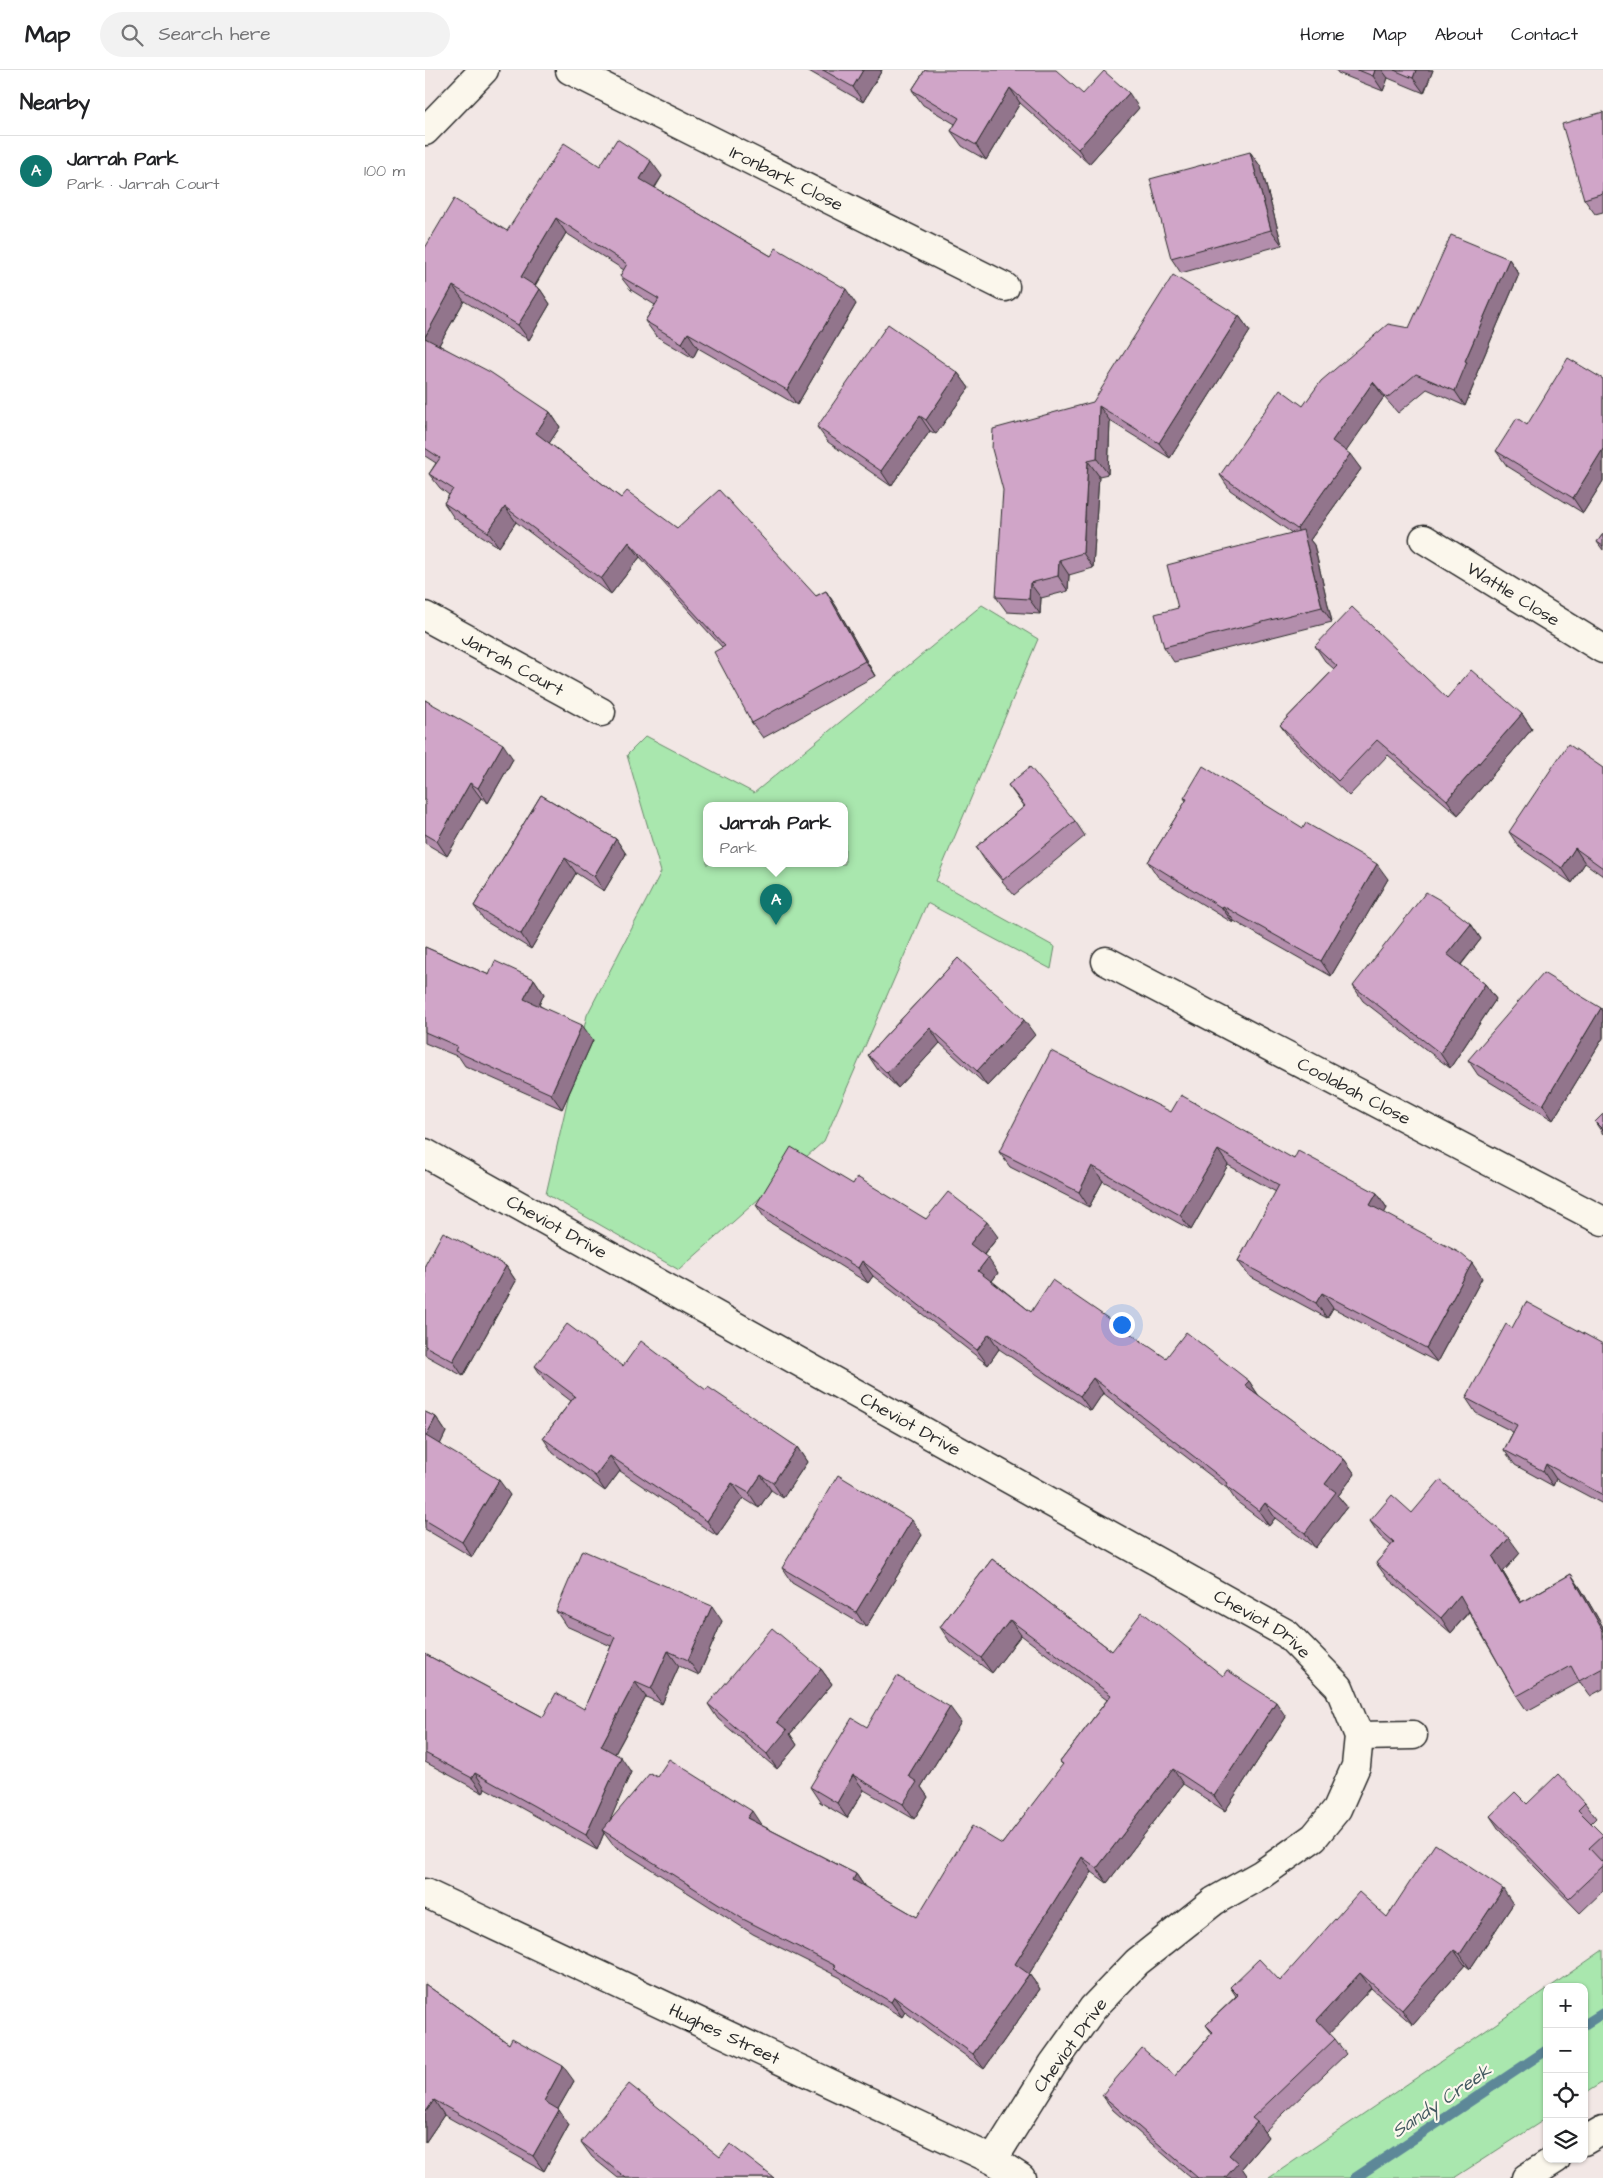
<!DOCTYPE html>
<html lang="en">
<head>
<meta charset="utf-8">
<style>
	:root { --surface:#fff; --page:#f2f2f2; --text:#202124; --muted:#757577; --line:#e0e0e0; --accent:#0f766e }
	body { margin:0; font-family:"Architects Daughter",sans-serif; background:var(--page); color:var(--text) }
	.controls { position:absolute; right:15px; bottom:15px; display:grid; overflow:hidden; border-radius:10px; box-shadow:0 1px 4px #0004 }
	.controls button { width:45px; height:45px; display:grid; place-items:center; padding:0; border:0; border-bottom:1px solid var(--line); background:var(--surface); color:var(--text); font:25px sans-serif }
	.you { position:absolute; left:696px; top:1254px; width:18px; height:18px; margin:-12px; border:4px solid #fff; border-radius:50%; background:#1a73e8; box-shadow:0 0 0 8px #1a73e833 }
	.badge { display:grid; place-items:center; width:32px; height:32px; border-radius:50%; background:var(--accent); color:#fff; font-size:16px; font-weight:700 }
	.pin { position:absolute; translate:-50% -41px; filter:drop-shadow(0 1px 2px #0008) }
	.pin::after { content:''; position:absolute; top:26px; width:18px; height:15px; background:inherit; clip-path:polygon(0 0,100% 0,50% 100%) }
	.popup { position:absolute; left:278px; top:732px; width:145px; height:65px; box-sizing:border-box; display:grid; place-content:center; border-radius:10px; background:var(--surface); filter:drop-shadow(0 1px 4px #0005); font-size:16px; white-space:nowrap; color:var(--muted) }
	.popup b { font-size:19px; color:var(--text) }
	.popup::after { content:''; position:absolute; left:50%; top:100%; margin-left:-10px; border:10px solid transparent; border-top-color:var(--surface) }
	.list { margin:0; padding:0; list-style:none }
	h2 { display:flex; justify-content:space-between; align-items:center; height:65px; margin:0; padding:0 20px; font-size:21px }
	h2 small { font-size:16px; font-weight:400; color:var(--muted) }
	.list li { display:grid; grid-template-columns:32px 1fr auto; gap:15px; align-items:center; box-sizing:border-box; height:70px; padding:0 20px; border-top:1px solid var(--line) }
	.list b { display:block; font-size:19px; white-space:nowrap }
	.list p { margin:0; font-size:16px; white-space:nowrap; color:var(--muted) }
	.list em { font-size:16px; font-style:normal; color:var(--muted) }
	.icon { flex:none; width:28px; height:28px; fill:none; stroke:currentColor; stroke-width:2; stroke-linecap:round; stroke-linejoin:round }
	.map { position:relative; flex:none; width:1178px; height:2108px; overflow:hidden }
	header { display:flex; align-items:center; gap:30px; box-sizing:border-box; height:70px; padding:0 25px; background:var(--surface); border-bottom:1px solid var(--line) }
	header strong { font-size:24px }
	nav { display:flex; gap:28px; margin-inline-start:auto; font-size:18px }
	.search { width:350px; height:45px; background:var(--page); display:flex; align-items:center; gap:12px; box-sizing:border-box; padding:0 18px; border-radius:28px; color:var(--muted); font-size:19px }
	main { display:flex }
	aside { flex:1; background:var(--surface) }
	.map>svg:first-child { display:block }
	.green { fill:#a9e7ae; stroke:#6a896c; fill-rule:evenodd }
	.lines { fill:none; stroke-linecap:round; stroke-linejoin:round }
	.stream { stroke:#5d8898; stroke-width:10 }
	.minor-casing { stroke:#2b2b2b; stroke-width:31 }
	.tertiary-casing { stroke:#2b2b2b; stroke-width:31 }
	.secondary-casing { stroke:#2b2b2b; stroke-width:31 }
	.minor { stroke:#fbf7ec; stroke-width:28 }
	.tertiary { stroke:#fbf7ec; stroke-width:28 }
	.secondary { stroke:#fbf7ec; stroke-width:28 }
	.wall { fill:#b38eac; stroke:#2b2b2b }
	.shaded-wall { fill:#92748c; stroke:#2b2b2b }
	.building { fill:#d0a5c8; stroke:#2b2b2b }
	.labels { text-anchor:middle; stroke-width:4.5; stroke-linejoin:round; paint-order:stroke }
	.street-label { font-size:18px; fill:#2b2b2b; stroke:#fbf7ec }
	.water-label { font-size:19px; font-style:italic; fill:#445a61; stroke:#fbf7ec }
</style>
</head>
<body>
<header>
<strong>Map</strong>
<div class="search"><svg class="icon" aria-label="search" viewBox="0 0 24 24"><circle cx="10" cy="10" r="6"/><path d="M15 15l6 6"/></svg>Search here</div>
<nav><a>Home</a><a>Map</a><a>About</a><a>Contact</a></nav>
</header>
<main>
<aside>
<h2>Nearby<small></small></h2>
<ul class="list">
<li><span class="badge">A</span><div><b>Jarrah Park</b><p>Park · Jarrah Court</p></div><em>100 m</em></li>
</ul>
</aside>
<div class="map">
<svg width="1178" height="2108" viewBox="0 0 1178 2108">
	<rect width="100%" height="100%" fill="#f2e7e5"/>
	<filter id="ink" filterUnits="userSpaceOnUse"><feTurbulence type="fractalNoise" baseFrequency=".02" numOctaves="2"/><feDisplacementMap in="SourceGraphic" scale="10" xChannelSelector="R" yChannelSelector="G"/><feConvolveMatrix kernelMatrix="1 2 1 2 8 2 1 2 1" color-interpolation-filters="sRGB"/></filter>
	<g filter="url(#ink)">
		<path class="green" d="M557 535 613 569 511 811 630 877 626 899 502 833 399 1071 254 1200 121 1124 162 945 236 802 202 685 221 666 329 723ZM282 736H420V794H282Z
			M1178 1880V2012L1159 2024V1917H1125Z
			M1122 1919V2048L1029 2108H844Z"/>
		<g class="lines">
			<path class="stream" d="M1159 1955 1178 1943
				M930 2108 1122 1980"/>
			<defs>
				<g id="minor">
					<path id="s1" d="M145 0 580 217"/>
					<path d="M0 61 59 0"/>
					<path id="s2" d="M999 469 1178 579"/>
					<path id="s3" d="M0 546 176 642"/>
					<path id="s4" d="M681 891 1178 1151"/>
					<path id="s5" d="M0 1083 862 1564 914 1617 934 1666 931 1696 912 1739 889 1767 837 1804 789 1831 712 1892 668 1938 628 1994 568 2090"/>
					<path d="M934 1666 988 1665"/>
				</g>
				<g id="tertiary">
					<path id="s6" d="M0 1823 568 2090 596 2108"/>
				</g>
				<path id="secondary" d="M1159 2071 1178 2060
					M1101 2108 1131 2089"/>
			</defs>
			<use href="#minor" class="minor-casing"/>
			<use href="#tertiary" class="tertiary-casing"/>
			<use href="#secondary" class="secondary-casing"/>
			<use href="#minor" class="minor"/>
			<use href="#tertiary" class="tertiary"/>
			<use href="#secondary" class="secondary"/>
		</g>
		<path class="wall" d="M382 0H457L438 32Z
			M500 0 658 24 714 38 664 94 595 33 561 90 537 76 526 61 530 54 498 35 487 20Z
			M911 0H1008L999 23 963 8 958 21 913 3Z
			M1178 42V142L1170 144 1159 129Z
			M825 82 836 97 857 175 756 203 746 188Z
			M175 96 237 106 230 118 346 186 431 234 372 335 273 278 268 288 231 266 220 251 230 235 206 220 195 206 199 200 141 163 110 216 115 219 125 234 104 270 39 231 14 275 125 342 135 357 124 373 196 428 252 458 391 526 401 521 411 536 450 606 338 668 327 653 297 577 215 487 186 524 91 452 74 477 29 448 19 433 24 425 15 418 4 404 11 393 0 386V178L82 161Z
			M1084 189 1094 204 1051 305 1052 307 1040 336 1002 319 973 343 959 327 921 381 936 399 885 470 889 475 907 552 749 592 739 577 753 538 867 463 805 420 795 405 878 336 984 258Z
			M814 246 825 261 745 388 685 351 683 404 674 406 668 498 644 505 643 521 616 528 615 544 582 542 571 527 668 332Z
			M533 303 544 318 511 364 505 361 466 416 403 372 392 357Z
			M1178 309V411L1158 443 1082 396 1071 381 1102 355Z
			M1178 464V480L1172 472Z
			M890 576 1022 628 1097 644 1107 659 1033 745 963 685 924 726 866 670 855 655 909 599 900 591Z
			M0 630 88 689 63 733 56 728 22 786 0 773Z
			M1178 698V806L1160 793 1147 813 1094 777 1084 762Z
			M583 715 650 751 660 766 589 825 561 792 551 777 599 737Z
			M116 725 191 769 201 784 179 821 151 803 106 879 60 851 49 836Z
			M759 728 878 758 963 809 906 906 809 851 808 853 733 807 723 792 761 731Z
			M1046 854 1056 869 1036 895 1060 914 1071 929 1025 998 938 931 928 916Z
			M0 877 64 905 109 909 119 924 114 935 168 970 137 1039 40 996 34 987 0 973Z
			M533 888 610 965 562 1016 515 973 473 1018 453 1000 443 985Z
			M1178 941V968L1128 1050 1053 1005 1043 990Z
			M746 1042 869 1089 952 1123 962 1138 959 1143 1057 1208 1012 1292 908 1238 902 1248 824 1206 813 1191 851 1122 803 1095 766 1160 678 1111 664 1137 585 1097 574 1082Z
			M1178 1044V1064L1170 1052Z
			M428 1114 501 1149 573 1167 559 1185 573 1203 567 1211 606 1242 741 1288 824 1311 834 1326 919 1389 930 1404 913 1426 922 1437 890 1478 850 1448 844 1456 811 1431 803 1419 678 1323 666 1341 574 1279 563 1295 448 1206 443 1213 341 1150 331 1135Z
			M0 1195 81 1196 91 1211 38 1306 0 1285Z
			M1087 1258 1178 1274V1434L1131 1409 1128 1416 1090 1395 1079 1380 1088 1362 1051 1343 1041 1328Z
			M110 1296H198L281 1320 372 1377 382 1392 358 1428 346 1420 334 1438 318 1428 292 1466 195 1401 180 1421 128 1383 118 1368 146 1331 120 1311Z
			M0 1342 11 1347 21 1362 15 1374 85 1425 47 1487 0 1459Z
			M987 1443 1095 1483 1078 1502 1096 1532 1146 1504 1156 1519 1178 1557V1619L1165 1626 1155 1612 1102 1641 1092 1626 1044 1542 1026 1563 962 1508 951 1493 966 1476 955 1466 945 1451Z
			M497 1465 441 1557 367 1513 357 1498Z
			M567 1489 687 1581 798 1606 861 1647 800 1741 758 1714 682 1813 667 1802 604 1904 615 1919 559 1999 480 1942 477 1947 420 1913 416 1908 328 1864 188 1775 179 1763 172 1780 60 1718 58 1723 0 1692V1584L118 1647 159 1639 186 1576 141 1556 131 1541 297 1551 274 1605 254 1596 237 1634 221 1627 190 1684 206 1702 184 1751 232 1707 336 1755 431 1804 440 1817 492 1847 577 1774 638 1695 635 1692 682 1630 596 1565 567 1603 525 1572 515 1557Z
			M396 1599 407 1614 365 1664 372 1675 352 1699 293 1649 283 1634Z
			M536 1652 496 1717 503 1727 489 1749 439 1720 422 1748 395 1732 385 1717 442 1657Z
			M1160 1733 1171 1748 1166 1753 1178 1765V1790L1177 1791 1178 1793V1821L1155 1843 1075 1761 1065 1746 1102 1734Z
			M1088 1834 1045 1899 1040 1895 988 1955 946 1918 904 1963 910 1969 921 1984 839 2062 843 2067 817 2098 823 2108H766L688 2040 677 2025 750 2006 787 1963 781 1955 811 1926 805 1917 855 1911 962 1847Z
			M0 1914 84 1974 149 2011 133 2039 144 2055 119 2101 19 2045 0 2073Z
			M156 2072 295 2087 349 2108H193L167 2087Z"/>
		<path class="shaded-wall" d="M438 0H457L438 32 428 17Z
			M950 0H957L963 8 958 21 948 6Z
			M991 0H1008L999 23 988 8Z
			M585 18 595 33 561 90 551 75Z
			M704 23 714 38 664 94 653 79Z
			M825 82 836 97 857 175 846 160Z
			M226 91 237 106 225 124 215 109Z
			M131 148 141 163 106 222 96 207Z
			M1084 189 1094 204 1051 305 1052 307 1040 336 1030 321 1040 291Z
			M28 216 39 231 10 282 0 267Z
			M115 219 125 234 104 270 93 255Z
			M421 219 431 234 372 335 362 320Z
			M814 246 825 261 745 388 734 373Z
			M263 263 273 278 268 288 257 273Z
			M533 303 544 318 511 364 501 350Z
			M948 312 959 327 918 386 907 371Z
			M674 336 685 351 683 404 672 389Z
			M125 342 135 357 121 378 111 363Z
			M495 346 505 361 466 416 456 401Z
			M1178 379V411L1158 443 1148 428Z
			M925 384 936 399 885 470 889 475 907 552 897 537 881 472 872 459Z
			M663 391 674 406 668 498 658 483Z
			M80 437 91 452 74 477 63 462Z
			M204 472 215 487 186 524 176 509Z
			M634 490 644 505 643 521 633 506Z
			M605 513 616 528 615 544 604 529Z
			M401 521 411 536 450 606 440 591Z
			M1097 644 1107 659 1033 745 1022 730Z
			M78 674 88 689 63 733 53 718Z
			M45 713 56 728 22 786 12 771Z
			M191 769 201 784 179 821 169 806Z
			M1150 778 1160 793 1147 813 1137 798Z
			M140 788 151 803 106 879 96 864Z
			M952 794 963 809 906 906 896 891Z
			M798 836 809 851 808 853 797 838Z
			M1046 854 1056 869 1032 899 1022 884Z
			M109 909 119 924 110 944 99 929Z
			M1060 914 1071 929 1025 998 1015 983Z
			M1176 938 1178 941V968L1128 1050 1118 1035Z
			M599 950 610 965 562 1016 552 1001Z
			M157 955 168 970 137 1039 126 1024Z
			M505 958 515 973 473 1018 462 1003Z
			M793 1080 803 1095 766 1160 755 1145Z
			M667 1096 678 1111 664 1137 654 1122Z
			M952 1123 962 1138 956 1150 945 1135Z
			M562 1152 573 1167 555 1189 545 1174Z
			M563 1188 573 1203 563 1216 553 1201Z
			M437 1191 448 1206 443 1213 433 1198Z
			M1047 1193 1057 1208 1012 1292 1001 1278Z
			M81 1196 91 1211 38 1306 28 1291Z
			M897 1223 908 1238 902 1248 891 1233Z
			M564 1264 574 1279 563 1295 552 1280Z
			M668 1308 678 1323 666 1341 655 1326Z
			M824 1311 834 1326 820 1315Z
			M11 1347 21 1362 12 1381 1 1366Z
			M372 1377 382 1392 358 1428 348 1413Z
			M185 1386 195 1401 180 1421 170 1406Z
			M919 1389 930 1404 913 1426 922 1437 890 1478 880 1463 900 1414Z
			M1121 1394 1131 1409 1128 1416 1118 1401Z
			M336 1405 346 1420 334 1438 324 1423Z
			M74 1410 85 1425 47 1487 37 1472Z
			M307 1413 318 1428 292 1466 282 1451Z
			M840 1433 850 1448 844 1456 834 1441Z
			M487 1450 497 1465 441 1557 431 1542Z
			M1084 1468 1095 1483 1078 1502 1106 1548 1095 1533 1068 1487Z
			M1146 1504 1156 1519 1178 1557V1561Z
			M1035 1525 1045 1540 1026 1563 1016 1548Z
			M287 1536 297 1551 274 1605 263 1590Z
			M585 1550 596 1565 567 1603 556 1588Z
			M243 1581 254 1596 237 1634 226 1619Z
			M396 1599 407 1614 365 1664 372 1675 352 1699 342 1684 352 1652Z
			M210 1612 221 1627 186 1691 176 1676Z
			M851 1632 861 1647 800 1741 789 1726Z
			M525 1637 536 1652 496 1717 503 1727 489 1749 478 1734 483 1706Z
			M196 1687 206 1702 180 1762 177 1760 179 1763 172 1780 161 1765Z
			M748 1699 758 1714 682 1813 672 1798Z
			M50 1703 60 1718 58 1723 47 1708Z
			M428 1705 439 1720 422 1748 412 1733Z
			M327 1741 337 1756 322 1748Z
			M657 1787 667 1802 601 1909 590 1894Z
			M431 1804 441 1819 428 1810Z
			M1078 1819 1088 1834 1045 1899 1035 1884Z
			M1029 1880 1040 1895 988 1955 977 1940Z
			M935 1903 946 1918 903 1965 892 1950Z
			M604 1904 615 1919 559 1999 548 1984Z
			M469 1927 480 1942 477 1947 466 1932Z
			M138 1996 149 2011 129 2046 119 2031Z
			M9 2030 19 2045 0 2073V2043Z
			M134 2040 144 2055 119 2101 108 2086Z
			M832 2052 843 2067 817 2098 824 2108H800L804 2085Z"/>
		<path class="building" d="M398 0H438L428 17Z
			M500 0H631L658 24 679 1 704 23 653 79 585 18 551 75 526 61 534 48 487 20Z
			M933 0H950L948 6Z
			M969 0H991L988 8Z
			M1178 42V123L1159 129 1137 54Z
			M192 69 226 91 215 109 346 186 351 178 421 219 362 320 263 263 257 273 220 251 234 229 195 206 202 194 131 148 96 207 115 219 93 255 28 216 0 267V178L29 129 82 161 139 73 175 96Z
			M825 82 846 160 746 188 725 109Z
			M1026 165 1084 189 1040 291 1042 292 1030 321 991 304 962 328 948 312 907 371 925 384 872 459 795 405 855 319 878 336 896 311 963 254 984 258Z
			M748 205 814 246 734 373 674 336 672 389 663 391 658 483 634 490 633 506 605 513 604 529 571 527 578 420 567 379 568 359 668 332Z
			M463 254 533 303 501 350 495 346 456 401 392 357Z
			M0 268 65 302 125 342 111 363 196 428 202 421 252 458 294 420 391 526 401 521 440 591 327 653 289 582 300 576 204 472 176 509 80 437 63 462 19 433 28 419 4 404 15 388 0 378Z
			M1143 288 1178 309V379L1148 428 1071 381 1092 348 1102 355Z
			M878 460 897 537 739 577 730 544 753 538 742 495Z
			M1178 464V476L1172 472Z
			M927 537 1022 628 1046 600 1097 644 1022 730 952 670 913 711 855 655 912 596 890 576Z
			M0 630 78 674 53 718 45 713 12 771 0 764Z
			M1143 674 1178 698V798L1150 778 1137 798 1084 762Z
			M778 696 878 758 881 753 952 794 896 891 798 836 797 838 723 792 762 729 759 728Z
			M605 697 650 751 578 810 551 777 600 736 583 715Z
			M116 725 191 769 169 806 140 788 96 864 49 836Z
			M1001 822 1015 830 1046 854 1022 884 1060 914 1015 983 928 916Z
			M0 877 64 905 70 891 109 909 99 929 157 955 126 1024 30 981 32 976 0 962Z
			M533 888 599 950 552 1001 505 958 462 1003 443 985Z
			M1118 903 1176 938 1118 1035 1043 990Z
			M626 981 746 1042 756 1025 869 1089 873 1081 952 1123 945 1135 1035 1183 1047 1193 1001 1278 897 1223 891 1233 813 1191 854 1115 793 1080 755 1145 667 1096 654 1122 574 1082Z
			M1178 1044V1060L1170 1052Z
			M366 1077 428 1114 432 1107 501 1149 523 1122 562 1152 545 1174 563 1188 553 1201 606 1242 627 1210 741 1288 761 1262 824 1311 820 1315 919 1389 900 1414 911 1422 880 1463 840 1433 834 1441 801 1416 803 1413 668 1308 655 1326 564 1264 552 1280 437 1191 433 1198 331 1135Z
			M18 1162 81 1196 28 1291 0 1276V1195Z
			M1101 1232 1178 1274V1425L1121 1394 1118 1401 1079 1380 1092 1355 1041 1328 1081 1254 1087 1258Z
			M142 1254 198 1296 216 1271 281 1320 283 1317 372 1377 348 1413 336 1405 324 1423 307 1413 282 1451 185 1386 170 1406 118 1368 150 1326 110 1296Z
			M0 1342 11 1347 1 1366 74 1410 37 1472 0 1450Z
			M413 1405 487 1450 431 1542 357 1498Z
			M1015 1410 1084 1468 1068 1487 1095 1533 1146 1504 1178 1561V1598L1154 1611 1146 1596 1092 1626 1035 1525 1016 1548 951 1493 969 1472 945 1451 967 1425 987 1443Z
			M157 1480 287 1536 263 1590 243 1581 226 1619 210 1612 176 1676 196 1687 161 1765 50 1703 47 1708 0 1683V1584L118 1647 131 1623 159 1639 190 1567 131 1541Z
			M567 1489 687 1581 717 1542 798 1606 802 1600 851 1632 789 1726 748 1699 672 1798 657 1787 590 1894 604 1904 548 1984 469 1927 466 1932 409 1898 411 1896 318 1849 177 1760 225 1703 232 1707 244 1689 327 1741 322 1748 431 1804 428 1810 492 1847 547 1756 577 1774 638 1694 635 1692 686 1625 585 1550 556 1588 515 1557Z
			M347 1558 396 1599 352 1652 362 1660 342 1684 283 1634Z
			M472 1606 525 1637 483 1706 492 1712 478 1734 428 1705 412 1733 385 1717 427 1648 442 1657Z
			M1133 1704 1160 1733 1153 1740 1178 1765 1164 1778 1178 1793V1796L1144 1828 1065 1746 1090 1722 1102 1734Z
			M1010 1774 1078 1819 1035 1884 1029 1880 977 1940 935 1903 892 1950 910 1969 827 2048 832 2052 804 2085 813 2093 800 2108H773L677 2025 717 1978 750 2006 788 1962 781 1955 813 1925 805 1917 834 1889 855 1911 934 1822 962 1847Z
			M0 1914 84 1974 87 1968 138 1996 119 2031 134 2040 108 2086 9 2030 0 2043Z
			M204 2014 295 2087 305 2074 349 2108H201L156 2072Z"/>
	</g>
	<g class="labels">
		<g class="street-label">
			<text dy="6" stroke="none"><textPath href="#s1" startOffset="242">Ironbark Close</textPath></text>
			<text dy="6" stroke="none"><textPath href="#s2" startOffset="105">Wattle Close</textPath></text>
			<text dy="6" stroke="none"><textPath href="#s3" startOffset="100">Jarrah Court</textPath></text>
			<text dy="6" stroke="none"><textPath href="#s4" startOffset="280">Coolabah Close</textPath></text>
			<text dy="6" stroke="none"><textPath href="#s5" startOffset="151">Cheviot Drive</textPath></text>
			<text dy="6" stroke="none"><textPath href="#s5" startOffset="556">Cheviot Drive</textPath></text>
			<text dy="6" stroke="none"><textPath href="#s5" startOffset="961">Cheviot Drive</textPath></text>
			<text dy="6" stroke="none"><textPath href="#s6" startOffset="331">Hughes Street</textPath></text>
			<text transform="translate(645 1975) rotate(-54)" y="6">Cheviot Drive</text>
		</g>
		<g class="water-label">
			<text transform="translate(1016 2030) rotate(-34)" y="7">Sandy Creek</text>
		</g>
	</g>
</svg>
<div class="controls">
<button>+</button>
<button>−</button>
<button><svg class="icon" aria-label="locate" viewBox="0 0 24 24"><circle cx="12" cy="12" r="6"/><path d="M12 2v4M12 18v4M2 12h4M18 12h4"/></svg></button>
<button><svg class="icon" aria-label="layers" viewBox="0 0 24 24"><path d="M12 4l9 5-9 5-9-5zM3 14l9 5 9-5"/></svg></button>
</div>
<div class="you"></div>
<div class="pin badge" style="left:351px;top:855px">A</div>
<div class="popup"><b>Jarrah Park</b>Park</div>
</div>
</main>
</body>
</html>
